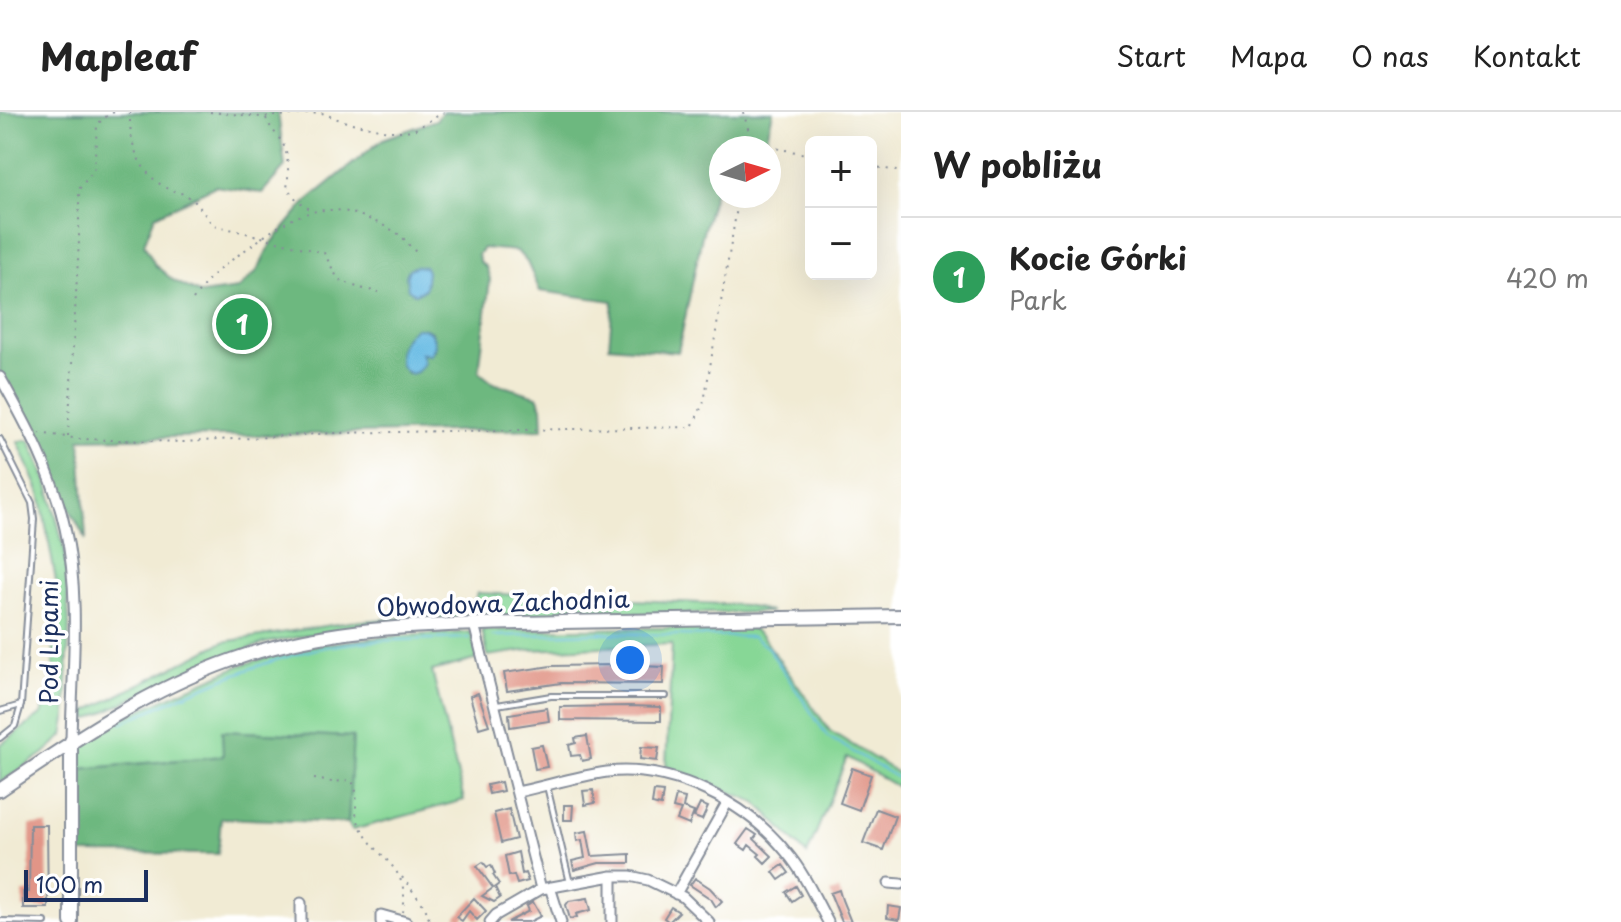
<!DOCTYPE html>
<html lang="pl">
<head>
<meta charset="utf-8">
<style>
	:root { --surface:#fff; --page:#f6f6f6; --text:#222; --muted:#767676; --line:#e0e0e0; --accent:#c8321e }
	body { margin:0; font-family:"Playpen Sans",sans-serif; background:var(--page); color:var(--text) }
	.controls { position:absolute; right:24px; top:24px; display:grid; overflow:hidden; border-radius:12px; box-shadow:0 8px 32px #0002 }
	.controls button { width:72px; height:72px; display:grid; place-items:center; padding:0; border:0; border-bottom:2px solid var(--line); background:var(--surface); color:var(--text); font:40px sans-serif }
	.compass { position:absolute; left:709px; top:24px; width:72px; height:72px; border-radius:50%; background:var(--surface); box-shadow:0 8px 32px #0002; rotate:85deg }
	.scale { position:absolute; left:24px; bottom:20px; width:124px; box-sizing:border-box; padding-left:8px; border:4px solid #1b2f5e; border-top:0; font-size:22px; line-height:28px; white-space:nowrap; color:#1b2f5e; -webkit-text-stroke:6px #fff; paint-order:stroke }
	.you { position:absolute; left:630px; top:548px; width:28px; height:28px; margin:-20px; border:6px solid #fff; border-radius:50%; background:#1a73e8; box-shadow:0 0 0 12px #1a73e833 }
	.badge { display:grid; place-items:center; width:52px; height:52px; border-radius:50%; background:var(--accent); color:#fff; font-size:26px; font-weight:700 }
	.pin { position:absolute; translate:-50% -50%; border:4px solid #fff; box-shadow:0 2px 8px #0006 }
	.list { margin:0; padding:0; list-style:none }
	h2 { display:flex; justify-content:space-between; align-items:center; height:104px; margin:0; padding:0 32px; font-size:34px }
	h2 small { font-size:26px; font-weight:400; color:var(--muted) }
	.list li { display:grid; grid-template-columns:52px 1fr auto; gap:24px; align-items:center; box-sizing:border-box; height:120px; padding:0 32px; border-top:2px solid var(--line) }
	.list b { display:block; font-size:30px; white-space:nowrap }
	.list p { margin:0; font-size:26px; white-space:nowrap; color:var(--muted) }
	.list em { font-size:26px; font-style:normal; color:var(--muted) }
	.map { position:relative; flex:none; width:901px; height:810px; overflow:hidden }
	header { display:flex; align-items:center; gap:48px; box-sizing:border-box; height:112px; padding:0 40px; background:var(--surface); border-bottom:2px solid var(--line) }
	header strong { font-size:38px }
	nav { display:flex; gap:44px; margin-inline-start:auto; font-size:28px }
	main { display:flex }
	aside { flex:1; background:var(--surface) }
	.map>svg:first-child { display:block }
	.green { fill:#87d796; stroke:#51837a; stroke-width:2 }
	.forest { fill:#6db87f; stroke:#44746e; stroke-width:2; fill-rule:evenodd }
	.water { fill:#68bbe4; stroke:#4275a1; stroke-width:2 }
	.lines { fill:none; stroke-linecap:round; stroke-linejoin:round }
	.stream { stroke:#68bbe4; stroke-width:2 }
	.building { fill:#e19587 }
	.lane-casing { stroke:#868d99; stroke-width:8 }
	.street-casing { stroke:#868d99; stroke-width:13 }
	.secondary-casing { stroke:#868d99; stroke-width:16 }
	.path { stroke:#868d99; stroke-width:2; stroke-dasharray:2 6; stroke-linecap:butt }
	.lane { stroke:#fff; stroke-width:4 }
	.street { stroke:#fff; stroke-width:9 }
	.secondary { stroke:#fff; stroke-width:12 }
	.labels { text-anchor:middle; stroke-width:7; stroke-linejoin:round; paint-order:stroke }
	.street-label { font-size:24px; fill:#1b2f5e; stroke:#fff }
</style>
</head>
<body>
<header>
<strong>Mapleaf</strong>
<nav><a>Start</a><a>Mapa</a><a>O nas</a><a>Kontakt</a></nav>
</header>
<main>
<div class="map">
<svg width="901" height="810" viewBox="0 0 901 810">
	<rect width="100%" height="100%" fill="#fff"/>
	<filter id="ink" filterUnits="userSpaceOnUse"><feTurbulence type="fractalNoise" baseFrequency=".0125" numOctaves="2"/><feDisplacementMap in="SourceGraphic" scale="16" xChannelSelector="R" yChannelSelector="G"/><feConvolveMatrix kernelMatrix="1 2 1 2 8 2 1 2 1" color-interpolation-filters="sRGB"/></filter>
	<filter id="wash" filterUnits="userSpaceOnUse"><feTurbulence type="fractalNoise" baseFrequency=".006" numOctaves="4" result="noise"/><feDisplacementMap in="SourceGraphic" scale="32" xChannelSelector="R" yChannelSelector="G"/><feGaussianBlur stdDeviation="1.8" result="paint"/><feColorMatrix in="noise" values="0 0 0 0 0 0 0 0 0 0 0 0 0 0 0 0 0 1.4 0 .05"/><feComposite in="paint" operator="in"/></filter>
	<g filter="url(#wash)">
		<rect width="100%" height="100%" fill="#f1ebd4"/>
		<path class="green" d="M25 328 30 329 47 368 65 440 69 513 66 607 63 624 43 642 0 671V633L42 602 53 563 56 469 40 381 18 330Z
			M477 481 745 493 771 500 476 505 376 511 265 531 195 557 89 607 83 601 223 530 350 510 453 501 475 505 474 492Z
			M750 515 762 524 830 619 901 663V677L847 645 807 743 756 690 666 654 672 532 529 538 488 544 482 518Z
			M471 520 478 547 432 559 464 688 352 718 348 711 352 625 222 619 224 644 80 657 81 636 117 608 241 553 313 533 382 525Z"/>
		<path class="forest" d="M0 0H278L285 55 262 81 215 74 155 104 144 132 155 153 174 169 201 182 238 177 257 159 271 132 306 90 383 27 436 8 442 0H773L765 34 762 36H721V58L702 124 678 240 609 234 613 189 540 179 527 150 517 139 483 136 478 142 479 149 486 155 490 167 479 260 493 271 537 284 542 295 543 317 80 327 86 428 0 264ZM424 216 431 220 434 238 430 243 421 241 423 248 417 260 407 261C389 240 406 228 424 216Z
			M222 619 353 625 348 711 221 706 218 742 80 741V657L223 644Z"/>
		<path class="water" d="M416 154 425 155 427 160 425 177 415 182 408 177 406 164 409 157Z
			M416 216C429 215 434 222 435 234L430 243 421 241 424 251 417 260 411 262C390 253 400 225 416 216Z"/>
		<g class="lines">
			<path class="stream" d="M492 524 602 521 753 525 768 536 828 625 901 668
				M121 611C185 583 247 553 316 537 365 526 419 528 469 526"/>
		</g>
		<g id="blocks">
			<path class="building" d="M614 553 664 555 663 572 561 571 507 579 504 561 551 554Z
				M478 581 489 613 479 616 470 584Z
				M630 594 661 595V609L560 608V595Z
				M547 596 549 609 510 615 509 602Z
				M587 624 591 647 582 649 580 643 571 644 569 633 576 631 575 626Z
				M542 633 547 655 535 657 531 635Z
				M641 635 659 636 657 649 640 647Z
				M852 656 871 663 859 698 840 691Z
				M501 670 503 679 489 682 487 673Z
				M593 678 595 691 585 693 583 679Z
				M654 679 663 680 661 694 652 692Z
				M676 684 685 686 683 696 694 700 689 713 677 708 681 698 673 696Z
				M700 692 708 695 702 708 694 705Z
				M564 693H573L572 708H564Z
				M509 697 516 727 501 731 494 701Z
				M876 697 895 704 883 738 863 731Z
				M30 713H47L48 796H23V780H29Z
				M748 717 757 723 754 727 772 744 765 751 758 744 760 742 749 733 746 738 737 732Z
				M587 719 592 744 630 742V751H599L574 758 572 749 585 746 582 728 577 729 576 721Z
				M518 740 522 762 525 761 528 769 517 772 514 763 509 764 505 744Z
				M483 750 487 755 491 753 495 762 493 763 499 772 495 775 500 786 494 790 482 784 493 776 477 754Z
				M783 753 789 761 779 768 773 760Z
				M695 766 710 776 722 789 716 795 711 787 690 773Z
				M796 774 801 783 792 789 786 780Z
				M839 778 842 788 851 810H842L830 781Z
				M474 786 486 799 477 808 469 799 462 809 456 805Z
				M588 786 591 798 576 802 577 805 570 807 566 793 569 789Z
				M533 790 541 804 529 810H508L529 799 527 794Z
				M888 794 901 796 899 808 887 806Z
				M671 795 679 800 669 810 664 806Z"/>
		</g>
	</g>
	<g filter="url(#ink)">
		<use href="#blocks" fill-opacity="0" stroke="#868d99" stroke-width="2"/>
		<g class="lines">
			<defs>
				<path id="lane" d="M0 327 32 391 34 407 21 593 15 614 0 626
					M497 593 551 584H666
					M0 599 21 593
					M547 674 570 771
					M0 809 45 810"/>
				<path id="street" d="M0 265C27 313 53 361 65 416 81 485 72 559 71 629
					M474 512 541 777
					M517 680C546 674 577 664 607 660 673 653 746 690 787 741 804 761 815 786 828 810
					M889 771 901 772
					M550 775 561 810
					M676 782 727 691
					M301 810V791
					M381 810V803L406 810
					M490 810 496 803 541 777 612 764H630L648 768 683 785 709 810
					M612 810V764"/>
				<path id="secondary" d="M0 678C74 628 147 578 232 548 338 510 451 513 562 510 675 508 788 506 901 504
					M71 810V629"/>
			</defs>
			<use href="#lane" class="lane-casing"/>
			<use href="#street" class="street-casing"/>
			<use href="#secondary" class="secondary-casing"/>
			<path class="path" d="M130 0C129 30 137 59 166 76 173 80 182 80 189 85 200 92 204 104 214 113L324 141 338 167 359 176 379 180
				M210 0 261 5 322 1 343 9 388 19H402L414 18 444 0
				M743 0 754 36
				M266 6C270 16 275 20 281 29 289 39 289 64 287 76L297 88 311 98
				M762 36 765 34 811 43
				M871 54 901 60
				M193 188C211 162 216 160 241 141 277 115 310 86 358 103 368 106 395 118 402 125 408 131 411 137 419 142
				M39 321 80 327 184 330 334 321 692 315 704 290 739 84
				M68 324 79 129V77L94 58 97 14 102 7 114 0
				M314 667 332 670 351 668C362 685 352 693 358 709 373 748 411 750 403 800
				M402 765 425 795 430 810"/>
			<use href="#lane" class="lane"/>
			<use href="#street" class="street"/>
			<use href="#secondary" class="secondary"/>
		</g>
	</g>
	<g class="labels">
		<g class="street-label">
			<text transform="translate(503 492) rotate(-2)" y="8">Obwodowa Zachodnia</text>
			<text transform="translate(50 530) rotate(-90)" y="8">Pod Lipami</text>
		</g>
	</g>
</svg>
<div class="controls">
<button>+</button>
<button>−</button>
</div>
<svg class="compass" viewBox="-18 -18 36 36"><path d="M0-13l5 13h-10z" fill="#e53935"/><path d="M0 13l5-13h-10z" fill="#767676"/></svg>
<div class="scale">100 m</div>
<div class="you"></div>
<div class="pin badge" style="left:242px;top:212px;background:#2e9e5b">1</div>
</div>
<aside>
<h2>W pobliżu<small></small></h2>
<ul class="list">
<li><span class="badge" style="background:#2e9e5b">1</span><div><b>Kocie Górki</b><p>Park</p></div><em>420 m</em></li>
</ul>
</aside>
</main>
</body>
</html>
